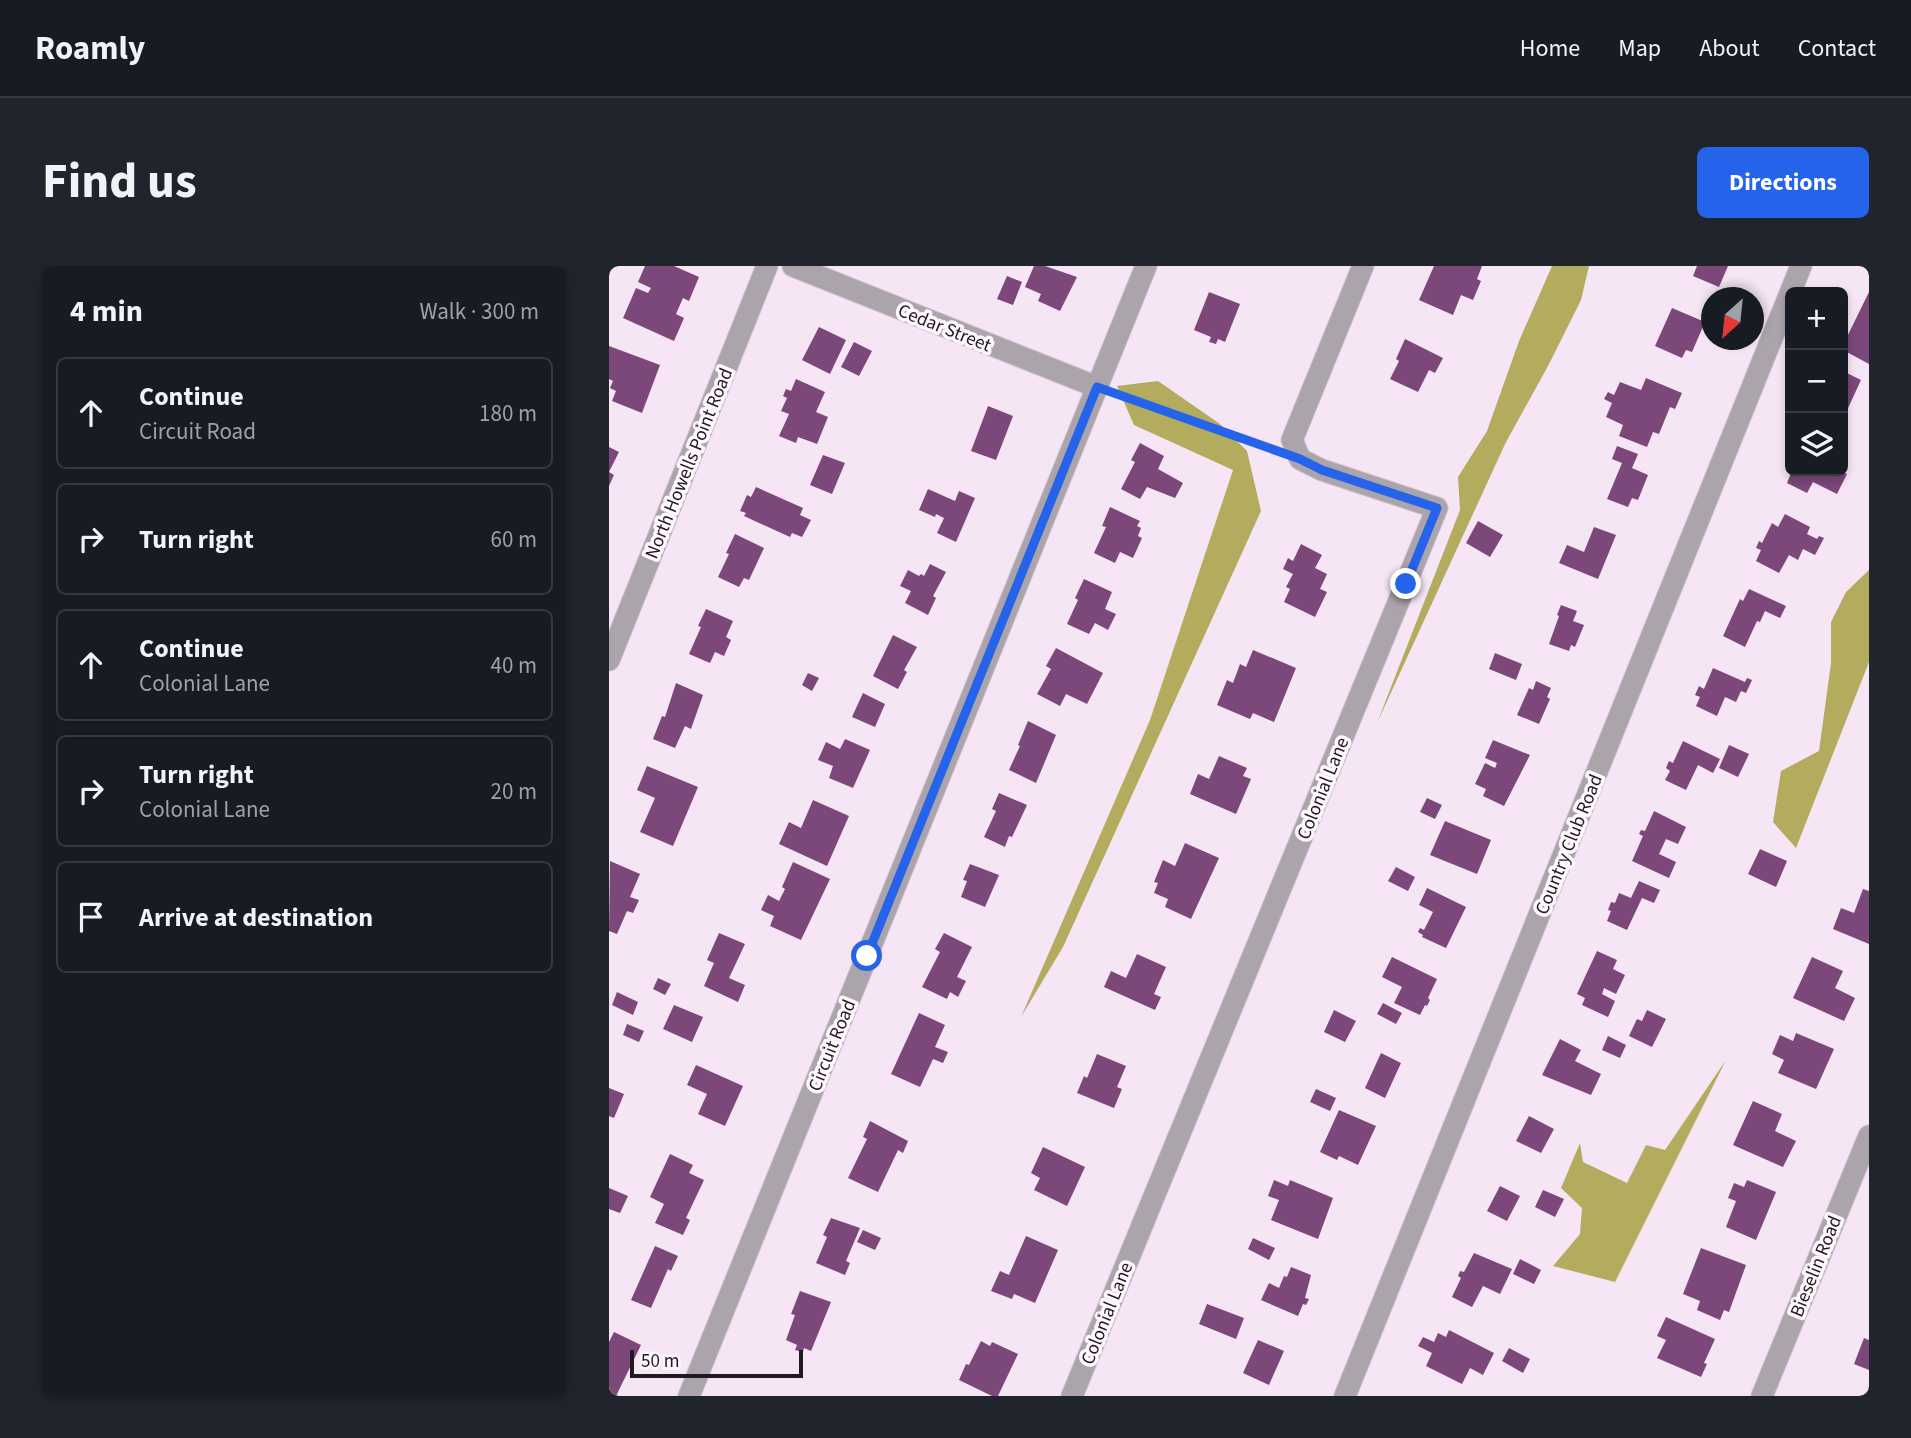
<!DOCTYPE html>
<html lang="en">
<head>
<meta charset="utf-8">
<style>
	:root { --surface:#171b24; --page:#20242c; --text:#f1f3f6; --muted:#9ea1a6; --line:#363941; --accent:#2563eb }
	body { margin:0; font-family:"Source Sans 3",sans-serif; background:var(--page); color:var(--text) }
	.controls { position:absolute; right:21px; top:21px; display:grid; overflow:hidden; border-radius:10px; box-shadow:0 4px 10px #0003 }
	.controls button { width:63px; height:63px; display:grid; place-items:center; padding:0; border:0; border-bottom:2px solid var(--line); background:var(--surface); color:var(--text); font:35px sans-serif }
	.compass { position:absolute; left:1092px; top:21px; width:63px; height:63px; border-radius:50%; background:var(--surface); box-shadow:0 4px 10px #0003; rotate:207deg }
	.scale { position:absolute; left:21px; bottom:18px; width:173px; box-sizing:border-box; padding-left:7px; border:4px solid #201a20; border-top:0; font-size:19px; line-height:24px; white-space:nowrap; color:#201a20; -webkit-text-stroke:5px #fef7fd; paint-order:stroke }
	.stop { position:absolute; width:21px; height:21px; margin:-16px; border:5px solid #2563eb; border-radius:50%; background:#fff }
	.stop.end { background:#2563eb; border-color:#fff; box-shadow:0 2px 7px #0008 }
	.list { margin:0; padding:0; list-style:none }
	h2 { display:flex; justify-content:space-between; align-items:center; height:91px; margin:0; padding:0 28px; font-size:30px }
	h2 small { font-size:23px; font-weight:400; color:var(--muted) }
	.list li { display:grid; grid-template-columns:46px 1fr auto; gap:21px; align-items:center; box-sizing:border-box; height:112px; margin:0 14px 14px; padding:0 14px; border:2px solid var(--line); border-radius:10px }
	.list b { display:block; font-size:26px; white-space:nowrap }
	.list p { margin:0; font-size:23px; white-space:nowrap; color:var(--muted) }
	.list em { font-size:23px; font-style:normal; color:var(--muted) }
	.icon { flex:none; width:38px; height:38px; fill:none; stroke:currentColor; stroke-width:2; stroke-linecap:round; stroke-linejoin:round }
	.map { position:relative; flex:none; width:1260px; height:1130px; overflow:hidden; border-radius:10px }
	header { display:flex; align-items:center; gap:42px; box-sizing:border-box; height:98px; padding:0 35px; background:var(--surface); border-bottom:2px solid var(--line) }
	header strong { font-size:33px }
	nav { display:flex; gap:38px; margin-inline-start:auto; font-size:24px }
	.intro { display:flex; align-items:center; justify-content:space-between; box-sizing:border-box; height:168px; padding:0 42px }
	h1 { margin:0; font-size:49px }
	.button { padding:18px 32px; border-radius:10px; background:var(--accent); color:#fff; font-size:24px; font-weight:700 }
	main { display:flex; gap:42px; padding:0 42px }
	aside { flex:1; background:var(--surface); border-radius:10px; box-shadow:0 4px 10px #0003 }
	.map>svg:first-child { display:block }
	.forest { fill:#b3ab5d }
	.building { fill:#7c4779 }
	.lines { fill:none; stroke-linecap:round; stroke-linejoin:round }
	.minor-casing { stroke:#cfc1cf; stroke-width:23 }
	.path { stroke:#b2a5b1; stroke-width:4.5; stroke-dasharray:2 5; stroke-linecap:butt }
	.minor { stroke:#aba4aa; stroke-width:21 }
	.route { stroke:#2563eb; stroke-width:9 }
	.labels { text-anchor:middle; stroke-width:7; stroke-linejoin:round; paint-order:stroke }
	.street-label { font-size:19px; fill:#201a20; stroke:#fef7fd }
</style>
</head>
<body>
<header>
<strong>Roamly</strong>
<nav><a>Home</a><a>Map</a><a>About</a><a>Contact</a></nav>
</header>
<div class="intro"><h1>Find us</h1><a class="button">Directions</a></div>
<main>
<aside>
<h2>4 min<small>Walk · 300 m</small></h2>
<ul class="list">
<li><svg class="icon" aria-label="ahead" viewBox="0 0 24 24"><path d="M12 20V5M6 11l6-6 6 6"/></svg><div><b>Continue</b><p>Circuit Road</p></div><em>180 m</em></li>
<li><svg class="icon" aria-label="right" viewBox="0 0 24 24"><path d="M7 20v-9h11M14 6l5 5-5 5"/></svg><div><b>Turn right</b></div><em>60 m</em></li>
<li><svg class="icon" aria-label="ahead" viewBox="0 0 24 24"><path d="M12 20V5M6 11l6-6 6 6"/></svg><div><b>Continue</b><p>Colonial Lane</p></div><em>40 m</em></li>
<li><svg class="icon" aria-label="right" viewBox="0 0 24 24"><path d="M7 20v-9h11M14 6l5 5-5 5"/></svg><div><b>Turn right</b><p>Colonial Lane</p></div><em>20 m</em></li>
<li><svg class="icon" aria-label="arrive" viewBox="0 0 24 24"><path d="M6 21V4h12l-3 4 3 4H6"/></svg><div><b>Arrive at destination</b></div></li>
</ul>
</aside>
<div class="map">
<svg width="1260" height="1130" viewBox="0 0 1260 1130">
	<rect width="100%" height="100%" fill="#f6e6f5"/>
	<path class="forest" d="M943 0H980L972 34 939 100 897 176 768 457 851 244 849 211 878 165 910 75Z
		M549 115 611 158 638 185 652 245 454 681 412 751 541 454 624 204 525 159 508 120Z
		M1260 304V396L1187 582 1164 556 1172 505 1210 485 1222 397V356L1237 326Z
		M1117 794 1006 1016 944 1000 971 968 973 942 952 922 971 877 974 896 1018 917 1037 879 1056 884Z"/>
	<path class="building" d="M36 0H65L90 11 80 35 74 32 67 48 75 52 65 75 14 52 27 22 39 27 42 22 29 16Z
		M425 0H436L468 11 451 45 429 35 432 28 416 21Z
		M825 0H873L868 13 872 15 864 34 852 29 844 49 810 34Z
		M1088 0H1119L1110 21 1084 10Z
		M398 10 413 16 404 39 388 33Z
		M600 26 631 38 616 76 609 73 607 78 600 76 602 71 585 64Z
		M1260 26V98L1234 84V79Z
		M1063 42 1096 56 1083 86 1077 84 1073 92 1046 80Z
		M210 61 237 74 221 108 193 94Z
		M796 73 834 92 826 107 820 104 809 126 781 113 790 95 787 93Z
		M245 76 263 85 250 110 232 101Z
		M0 80 51 99 33 147 3 135 7 125 1 122 4 115 0 113Z
		M1234 105 1252 114 1234 153Z
		M1037 112 1073 127 1066 143 1061 141 1050 168 1044 166 1038 181 1010 170 1014 159 997 151 1003 137 995 133 999 126 1005 129 1011 116 1032 124Z
		M187 113 216 126 207 146 219 151 208 178 189 171 187 177 170 170 180 148 172 145 178 132 174 130 177 123 182 125Z
		M379 140 404 150 387 194 362 185Z
		M531 177 555 190 549 203 574 217 566 232 538 221 531 233 512 223 526 196 522 194Z
		M1008 180 1029 188 1023 202 1039 209 1029 234 1023 232 1019 241 998 233 1013 197 1003 193Z
		M0 181 10 186 0 206 5 209 0 220Z
		M214 189 236 197 223 228 201 219Z
		M1181 198V205H1231L1238 208 1228 228 1204 216 1198 227 1178 217 1182 207 1177 205Z
		M147 221 194 242 191 249 202 254 193 271 183 267 181 271 135 250 137 247 131 245 138 229 142 231Z
		M319 223 346 235 350 225 366 232 347 276 328 267 335 252 327 248 326 251 310 244Z
		M501 241 531 255 528 260 532 262 529 270 533 272 524 292 511 286 506 297 485 287 497 261 493 260Z
		M1176 248 1201 261 1198 268 1208 273 1210 270 1215 272 1206 289 1194 283 1189 294 1180 289 1170 307 1147 295 1152 284 1147 282 1150 275 1153 277 1163 257 1169 261Z
		M869 255 894 269 881 291 857 277Z
		M985 261 1007 269 989 313 950 297 958 279 975 286Z
		M126 268 155 282 140 314 135 312 130 321 109 311 120 288 117 287Z
		M692 278 713 289 706 302 718 308 711 323 718 326 706 351 675 336 681 323 677 321 684 308 674 303 679 292 684 295Z
		M321 298 337 306 324 330 327 332 319 349 296 337 302 325 291 320 299 304 310 310 312 308 315 310Z
		M475 313 503 326 496 343 507 348 499 364 486 357 480 368 458 358 469 334 466 332Z
		M1140 323 1177 340 1171 352 1156 345 1151 356 1148 355 1136 381 1114 370 1131 333 1134 335Z
		M952 339 968 345 964 355 975 359 966 381 962 379 960 385 940 378 950 350 948 349Z
		M97 343 124 355 117 371 122 374 115 390 106 386 101 397 80 388 92 361 89 360Z
		M284 369 308 381 295 404 298 406 289 423 264 410Z
		M447 382 494 407 478 438 457 428 451 440 428 428 442 403 437 400Z
		M644 384 687 402 665 456 644 447 641 453 608 439 618 414 624 417 631 398 637 401Z
		M886 387 913 398 907 414 880 403Z
		M1104 402 1136 416 1138 412 1143 414 1137 427 1132 425 1127 436 1116 431 1108 450 1087 440 1091 431 1086 429 1090 420 1095 423Z
		M199 407 210 412 203 425 193 419Z
		M927 415 942 422 938 431 941 433 930 458 908 449 920 422 924 424Z
		M67 417 94 429 82 463 76 460 66 482 44 473 53 450 56 451Z
		M254 427 276 438 266 461 243 451Z
		M419 455 447 469 427 517 400 504 411 480 409 479Z
		M236 473 261 484 244 522 220 512 224 500 209 494 217 476 231 483Z
		M884 474 921 489 895 540 874 530 877 523 866 518 876 497 886 502 888 497 876 492Z
		M1074 475 1111 493 1104 507 1089 499 1077 524 1056 514 1061 505 1057 502 1060 495 1064 497Z
		M1120 479 1140 488 1129 511 1110 502Z
		M610 490 638 502 634 510 642 513 627 548 581 528 589 508 600 513Z
		M38 500 89 521 64 580 31 566 46 532 28 524Z
		M390 527 418 539 403 571 400 570 396 581 375 571 387 545 383 543Z
		M818 532 833 539 826 553 811 546Z
		M204 534 240 550 218 600 170 578 180 556 192 562Z
		M1045 545 1077 561 1069 578 1057 573 1050 588 1067 596 1060 612 1023 595 1034 570 1030 568 1032 564 1036 565Z
		M836 555 882 574 868 608 821 589Z
		M576 577 610 592 582 653 556 641 559 633 545 627 549 617 545 616 554 594 566 600Z
		M1151 583 1178 595 1167 621 1139 608Z
		M1 595 31 608 21 631 30 634 24 647 18 645 8 668 0 665Z
		M184 596 221 613 192 674 161 660 165 650 152 644 159 629 170 635 176 623 173 621Z
		M361 598 390 609 376 641 352 631 358 615 354 614Z
		M787 601 806 611 799 625 779 615Z
		M1030 615 1051 624 1045 637 1033 632 1018 664 998 655 1002 645 999 644 1002 636 1006 637 1010 627 1022 632Z
		M818 622 857 641 837 682 813 671 814 669 809 666 811 662 815 664 824 646 810 639Z
		M1254 623 1260 625V678L1224 663 1232 642 1245 647Z
		M110 667 136 678 120 712 136 719 129 736 95 720 105 697 98 694Z
		M335 667 363 681 348 711 357 715 349 731 341 726 338 733 313 721 331 686 326 683Z
		M988 685 1008 694 1004 703 1016 709 1007 728 995 722 993 728 1006 735 999 751 973 739 976 732 968 728Z
		M528 688 557 701 545 728 552 731 546 744 495 721 502 705 517 712Z
		M783 691 828 713 819 732 821 734 818 740 816 739 811 749 785 737 793 721 773 711Z
		M1203 691 1234 705 1226 722 1246 732 1235 755 1184 732Z
		M49 712 62 718 56 729 44 723Z
		M8 726 29 736 24 749 3 739Z
		M774 737 793 747 787 758 768 748Z
		M65 739 94 751 83 776 54 763Z
		M725 744 747 755 736 776 715 766Z
		M1038 744 1057 753 1043 781 1020 770 1028 753 1033 755Z
		M310 747 336 759 326 781 339 786 334 797 324 793 311 821 282 808Z
		M18 758 35 765 30 776 14 769Z
		M1187 767 1225 783 1207 823 1169 807 1175 794 1163 788 1171 769 1184 775Z
		M999 770 1017 779 1011 792 993 784Z
		M951 773 972 784 966 795 992 808 982 829 933 809Z
		M772 787 792 797 776 832 756 822Z
		M488 788 517 800 508 821 513 823 505 842 468 827 475 810 478 812Z
		M87 799 134 820 116 860 89 848 98 828 78 819Z
		M0 822 15 828 5 852 0 850Z
		M707 823 727 832 721 845 701 836Z
		M1144 835 1173 848 1166 865 1187 875 1174 901 1124 879Z
		M730 844 767 860 749 899 730 890 728 894 711 886Z
		M920 850 945 863 932 887 907 875Z
		M261 855 299 875 294 887 289 884 269 926 239 912 258 873 254 871Z
		M434 881 476 901 458 940 425 924 431 912 422 907Z
		M61 888 84 899 80 907 95 914 77 952 81 954 74 969 46 957 55 938 41 931Z
		M665 914 679 920 681 914 724 932 709 973 662 954 670 934 659 930Z
		M1138 914 1167 926 1147 974 1117 961 1127 935 1119 932 1125 917 1135 921Z
		M891 920 911 930 898 955 878 945Z
		M0 922 19 930 11 947 0 943Z
		M934 924 955 933 946 951 926 941Z
		M222 952 251 962 237 995 241 997 236 1009 207 997 218 971 214 969Z
		M254 964 272 972 266 984 248 976Z
		M417 970 449 984 426 1037 405 1028 403 1033 382 1025 391 1005 400 1009Z
		M644 972 666 982 660 994 639 983Z
		M46 980 69 990 62 1005 59 1003 42 1042 22 1034Z
		M1092 982 1137 999 1120 1046 1115 1044 1111 1054 1088 1044 1091 1035 1074 1028Z
		M865 987 903 1003 891 1028 874 1020 863 1041 843 1031 852 1012 849 1010 851 1005 855 1006Z
		M911 993 932 1004 925 1018 904 1008Z
		M682 1001 702 1009 696 1032 700 1033 697 1039 694 1038 689 1050 652 1034 660 1017 670 1022 675 1010 678 1011Z
		M191 1025 222 1036 202 1085 195 1082 194 1086 186 1084 188 1079 177 1074 186 1049 182 1048Z
		M598 1038 635 1052 627 1073 590 1058Z
		M1057 1051 1106 1073 1095 1097 1098 1098 1092 1111 1048 1092 1057 1074 1048 1070Z
		M840 1064 885 1087 874 1109 861 1102 853 1118 817 1100 823 1087 809 1080 814 1071 825 1076 829 1067 837 1071Z
		M5 1066 32 1079 7 1130 0 1128V1076Z
		M1255 1072 1260 1074V1104L1245 1098Z
		M649 1074 675 1085 660 1119 634 1107Z
		M372 1075 381 1080 383 1076 409 1088 389 1130H383L350 1114 357 1098 360 1099Z
		M900 1082 921 1093 914 1107 893 1095Z"/>
	<g class="lines">
		<defs>
			<path id="minor" d="M184 0 488 121
				M0 394 158 0
				M80 1130 537 0
				M463 1130 828 242 713 204 691 193 683 174 754 0
				M736 1130 1192 0
				M1153 1130 1260 870"/>
		</defs>
		<use href="#minor" class="minor-casing"/>
		<path class="path" d="M505 127 665 184"/>
		<use href="#minor" class="minor"/>
	</g>
	<g class="lines">
		<path class="route" d="M258 690 488 121 691 193 713 204 828 242 797 318"/>
	</g>
	<g class="labels">
		<g class="street-label">
			<text transform="translate(336 61) rotate(22)" y="7">Cedar Street</text>
			<text transform="translate(79 197) rotate(-68)" y="7">North Howells Point Road</text>
			<text transform="translate(713 522) rotate(-68)" y="7">Colonial Lane</text>
			<text transform="translate(959 578) rotate(-68)" y="7">Country Club Road</text>
			<text transform="translate(222 779) rotate(-68)" y="7">Circuit Road</text>
			<text transform="translate(1206 1000) rotate(-68)" y="7">Bieselin Road</text>
			<text transform="translate(497 1047) rotate(-68)" y="7">Colonial Lane</text>
		</g>
	</g>
</svg>
<div class="controls">
<button>+</button>
<button>−</button>
<button><svg class="icon" aria-label="layers" viewBox="0 0 24 24"><path d="M12 4l9 5-9 5-9-5zM3 14l9 5 9-5"/></svg></button>
</div>
<svg class="compass" viewBox="-18 -18 36 36"><path d="M0-13l5 13h-10z" fill="#e53935"/><path d="M0 13l5-13h-10z" fill="#9ea1a6"/></svg>
<div class="scale">50 m</div>
<div class="stop" style="left:258px;top:690px"></div>
<div class="stop end" style="left:797px;top:318px"></div>
</div>
</main>
</body>
</html>
